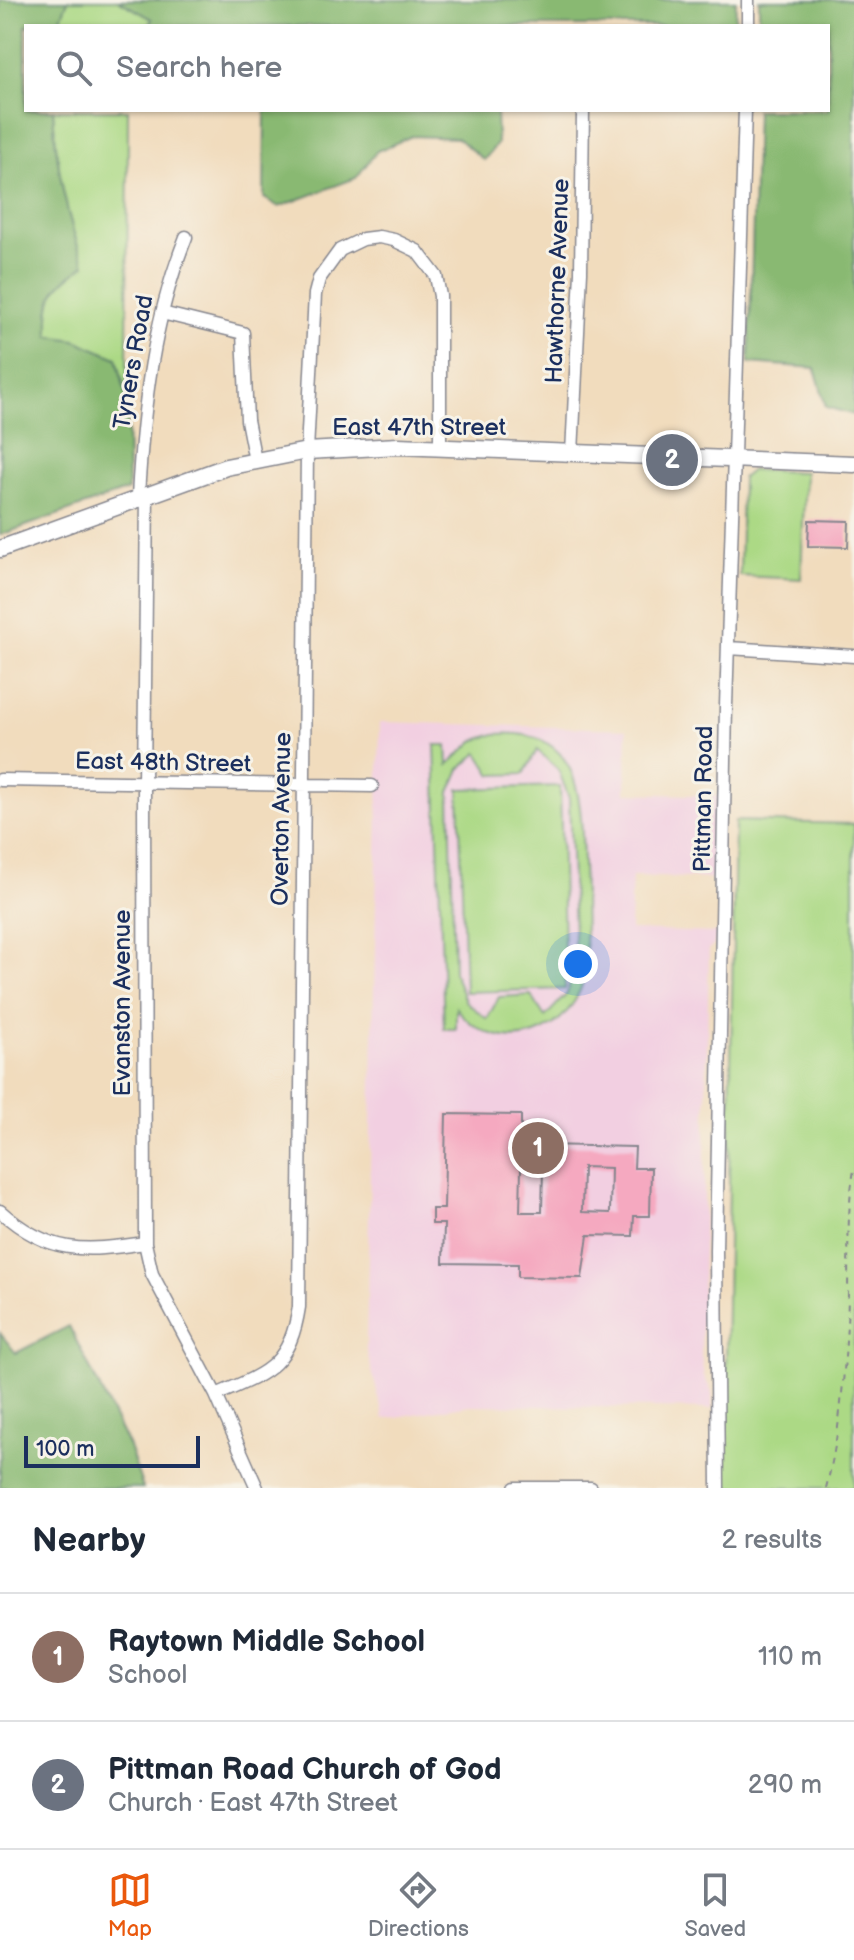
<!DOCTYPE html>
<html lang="en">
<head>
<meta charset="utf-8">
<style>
	:root { --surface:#fff; --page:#f2f2f3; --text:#1f2937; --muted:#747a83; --line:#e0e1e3; --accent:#ea580c }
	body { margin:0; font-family:"Balsamiq Sans",sans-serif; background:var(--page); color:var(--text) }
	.scale { position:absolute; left:24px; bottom:20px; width:176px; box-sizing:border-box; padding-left:8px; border:4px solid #1b2f5e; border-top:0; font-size:22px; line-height:28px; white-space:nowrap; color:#1b2f5e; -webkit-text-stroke:6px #f7f3e8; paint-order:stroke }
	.you { position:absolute; left:578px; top:964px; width:28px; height:28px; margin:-20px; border:6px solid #fff; border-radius:50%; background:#1a73e8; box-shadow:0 0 0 12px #1a73e833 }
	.badge { display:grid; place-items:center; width:52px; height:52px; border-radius:50%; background:var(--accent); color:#fff; font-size:26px; font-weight:700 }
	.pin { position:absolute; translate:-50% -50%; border:4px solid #fff; box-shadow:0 2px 8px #0006 }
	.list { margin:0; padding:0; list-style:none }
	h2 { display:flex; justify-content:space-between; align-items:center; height:104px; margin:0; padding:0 32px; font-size:34px }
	h2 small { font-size:26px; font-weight:400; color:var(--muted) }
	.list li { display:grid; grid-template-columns:52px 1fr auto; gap:24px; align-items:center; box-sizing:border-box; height:128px; padding:0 32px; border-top:2px solid var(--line) }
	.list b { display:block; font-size:30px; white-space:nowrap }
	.list p { margin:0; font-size:26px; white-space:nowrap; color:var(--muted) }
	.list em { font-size:26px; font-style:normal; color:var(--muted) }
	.icon { flex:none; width:44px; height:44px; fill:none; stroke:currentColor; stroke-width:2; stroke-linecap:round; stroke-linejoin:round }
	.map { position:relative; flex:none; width:854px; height:1488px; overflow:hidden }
	.search { position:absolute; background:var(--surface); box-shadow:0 2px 6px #0004; left:24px; right:24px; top:24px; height:88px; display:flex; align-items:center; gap:20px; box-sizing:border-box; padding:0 28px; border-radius:0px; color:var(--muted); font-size:30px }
	.sheet { height:360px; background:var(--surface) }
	nav { display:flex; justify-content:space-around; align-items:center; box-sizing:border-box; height:112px; border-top:2px solid var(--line); background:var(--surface); font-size:22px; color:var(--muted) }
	nav a { display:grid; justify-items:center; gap:4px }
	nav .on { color:var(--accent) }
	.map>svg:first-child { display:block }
	.built { fill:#f2cfe1 }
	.green { fill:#acd985; stroke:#648472; stroke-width:2; fill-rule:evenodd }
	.forest { fill:#89b972; stroke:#527468; stroke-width:2 }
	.building { fill:#f5a9c0; fill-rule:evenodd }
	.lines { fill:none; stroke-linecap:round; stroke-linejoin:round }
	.minor-casing { stroke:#86868e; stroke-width:15 }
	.major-casing { stroke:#86868e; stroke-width:19 }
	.path { stroke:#86868e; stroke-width:2; stroke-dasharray:6 6; stroke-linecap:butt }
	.minor { stroke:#fff; stroke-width:12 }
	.major { stroke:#fff; stroke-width:16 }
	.labels { text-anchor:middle; stroke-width:6; stroke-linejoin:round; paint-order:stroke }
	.street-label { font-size:24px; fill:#1b2f5e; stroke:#f7f3e8 }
</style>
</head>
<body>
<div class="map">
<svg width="854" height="1488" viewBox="0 0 854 1488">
	<rect width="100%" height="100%" fill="#f7f3e8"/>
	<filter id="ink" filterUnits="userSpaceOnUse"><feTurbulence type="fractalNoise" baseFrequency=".0125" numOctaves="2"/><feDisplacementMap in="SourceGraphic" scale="16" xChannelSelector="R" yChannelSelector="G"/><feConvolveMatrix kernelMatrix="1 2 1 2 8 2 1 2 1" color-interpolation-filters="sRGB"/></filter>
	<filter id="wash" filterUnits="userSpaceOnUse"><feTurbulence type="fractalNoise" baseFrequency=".006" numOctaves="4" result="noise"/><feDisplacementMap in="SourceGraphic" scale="32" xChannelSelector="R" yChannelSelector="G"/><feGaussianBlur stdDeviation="1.8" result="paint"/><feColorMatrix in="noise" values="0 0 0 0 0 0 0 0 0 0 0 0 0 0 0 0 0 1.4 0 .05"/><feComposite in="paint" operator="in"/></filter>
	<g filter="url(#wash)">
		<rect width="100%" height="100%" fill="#f1dcbd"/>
		<path class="built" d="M380 722 627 729 626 793 720 796 719 879 632 876 630 930 717 933 714 945 709 949 701 1355 704 1376 712 1392V1409L470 1405 384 1419 366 1348Z"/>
		<path class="green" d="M68 0H118L152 19 149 26H58Z
			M53 110H128L127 400 117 358 49 337C48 295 51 289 85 265 65 215 56 163 53 110Z
			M752 470 805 472 801 579 740 576 742 478Z
			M495 734C583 726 581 800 583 863 584 898 585 932 586 967 578 1035 500 1064 456 1008V1029H444L435 745H447L448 765 474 741ZM537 750 558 769 569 798 575 962 567 994 545 1017 531 995 499 997 487 1019 465 1001 454 972 450 792 460 769 478 753 492 775 524 774Z
			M560 786 565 989 465 992 459 789Z
			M735 821 854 824V1488H724Z"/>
		<path class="forest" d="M0 0H68L58 26H26V110H53C56 164 65 215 85 265 51 289 48 295 49 336L75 340 117 358 127 400 128 490 0 535Z
			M118 0H736L735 26H149L152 19Z
			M759 0H854V415L826 407 815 368 749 363 756 110H828V26H759Z
			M265 110H496L497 144 484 160 457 138 412 136 377 151 356 178 279 207 264 198Z
			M69 1326 129 1447 143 1488H0V1333L16 1353Z"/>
		<g id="blocks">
			<path class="building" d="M809 520 849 521 848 547 808 546Z
				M446 1114 521 1115V1159H544V1145L635 1147 634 1168H651L650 1216H634L633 1236 588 1235 582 1278 518 1277V1264L443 1263 444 1224H432V1209H444ZM583 1167 611 1168 610 1213 582 1212ZM521 1168H543L542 1212H520Z"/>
		</g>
	</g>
	<g filter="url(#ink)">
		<use href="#blocks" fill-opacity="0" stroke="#86868e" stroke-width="2"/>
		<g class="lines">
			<defs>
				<path id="minor" d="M748 26V0
					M162 313 243 333 247 420 255 461
					M572 453 581 272 583 110
					M147 493 144 784 145 1243 152 1274 216 1395 257 1488
					M138 496C143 408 153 320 186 237
					M728 648 854 656
					M0 780 372 786
					M0 1211C49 1255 84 1252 145 1243
					M216 1395C267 1373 290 1366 299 1307L307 451 315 294 319 279 340 250 363 239 379 237 394 240 417 251 436 276 440 296V447
					M515 1488H591
					M718 1488 716 1251 726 706 745 110"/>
				<path id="major" d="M0 549 226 467 307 451 398 446 854 464"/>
			</defs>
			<use href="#minor" class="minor-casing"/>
			<use href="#major" class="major-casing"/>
			<path class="path" d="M826 1488C840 1434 844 1379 847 1324 850 1272 845 1221 854 1170"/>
			<use href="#minor" class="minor"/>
			<use href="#major" class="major"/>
		</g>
	</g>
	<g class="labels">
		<g class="street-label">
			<text transform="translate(557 281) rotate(-88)" y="8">Hawthorne Avenue</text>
			<text transform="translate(133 362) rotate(-80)" y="8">Tyners Road</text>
			<text x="419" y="435">East 47th Street</text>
			<text transform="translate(163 762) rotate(1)" y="8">East 48th Street</text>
			<text transform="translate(703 799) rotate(-89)" y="8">Pittman Road</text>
			<text transform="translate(281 819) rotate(-89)" y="8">Overton Avenue</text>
			<text transform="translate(122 1003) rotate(-90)" y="8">Evanston Avenue</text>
		</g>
	</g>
</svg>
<div class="scale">100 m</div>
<div class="you"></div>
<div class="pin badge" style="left:538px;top:1148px;background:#8d6e63">1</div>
<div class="pin badge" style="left:672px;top:460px;background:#6b7280">2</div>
<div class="search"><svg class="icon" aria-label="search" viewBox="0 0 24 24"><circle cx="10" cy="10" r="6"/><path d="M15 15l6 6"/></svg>Search here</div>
</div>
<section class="sheet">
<h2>Nearby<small>2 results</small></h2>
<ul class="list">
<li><span class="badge" style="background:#8d6e63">1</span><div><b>Raytown Middle School</b><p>School</p></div><em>110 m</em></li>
<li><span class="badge" style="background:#6b7280">2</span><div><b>Pittman Road Church of God</b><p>Church · East 47th Street</p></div><em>290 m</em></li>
</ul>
</section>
<nav>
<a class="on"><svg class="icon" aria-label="map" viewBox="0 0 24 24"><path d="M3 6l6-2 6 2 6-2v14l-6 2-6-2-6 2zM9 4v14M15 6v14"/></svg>Map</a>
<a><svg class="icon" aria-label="directions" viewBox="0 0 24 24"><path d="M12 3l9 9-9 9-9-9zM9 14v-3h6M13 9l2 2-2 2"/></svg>Directions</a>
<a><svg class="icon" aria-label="saved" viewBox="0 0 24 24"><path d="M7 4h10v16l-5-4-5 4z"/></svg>Saved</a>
</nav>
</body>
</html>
